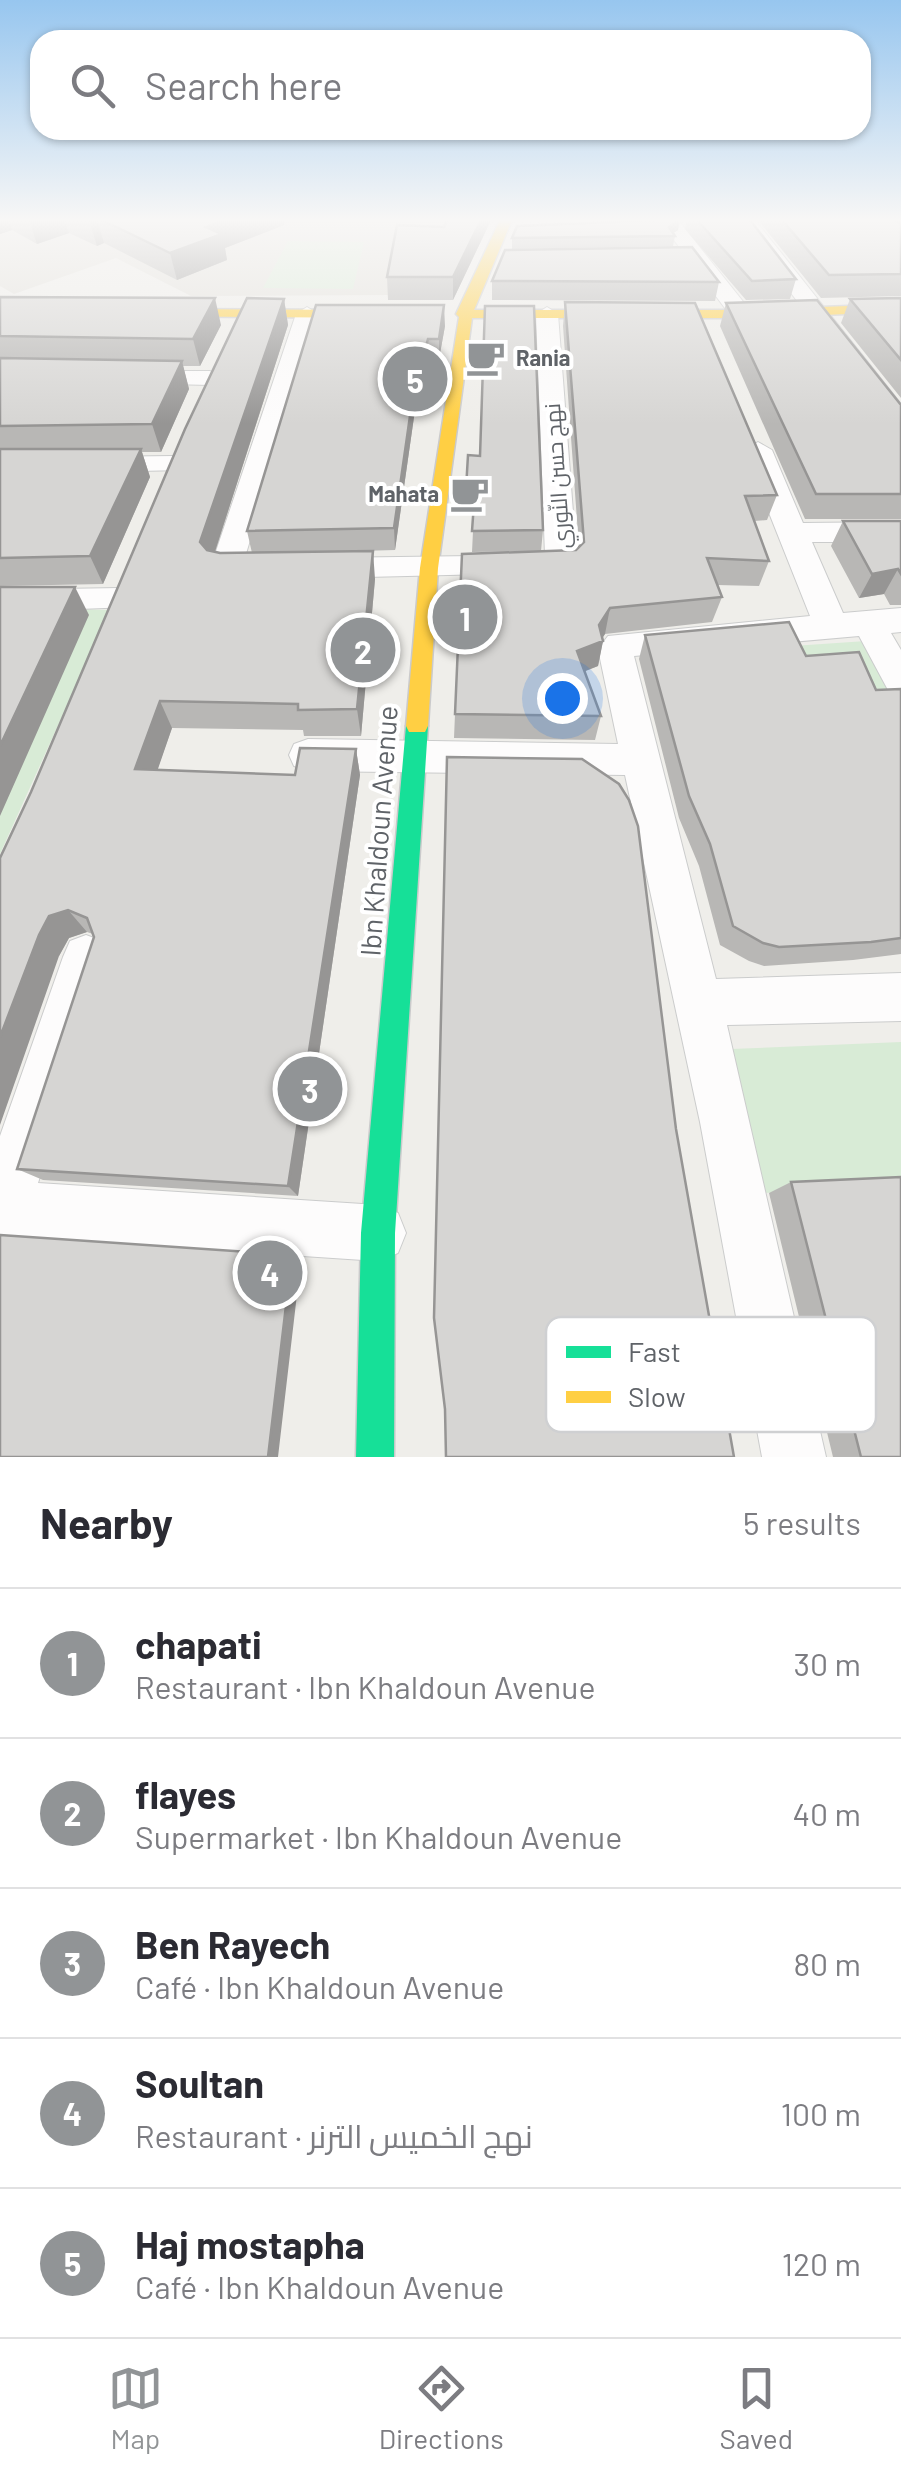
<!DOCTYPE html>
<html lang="en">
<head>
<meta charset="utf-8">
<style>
	:root { --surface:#fff; --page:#f2f2f3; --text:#2b2b33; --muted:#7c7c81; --line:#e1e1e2; --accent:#919496 }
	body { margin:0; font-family:Barlow,Cairo,sans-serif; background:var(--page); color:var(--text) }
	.you { position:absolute; left:562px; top:698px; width:35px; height:35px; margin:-25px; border:8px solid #fff; border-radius:50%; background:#1a73e8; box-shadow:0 0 0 15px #1a73e833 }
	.badge { display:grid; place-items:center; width:65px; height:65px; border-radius:50%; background:var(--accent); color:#fff; font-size:32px; font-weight:700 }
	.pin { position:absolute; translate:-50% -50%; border:5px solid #fff; box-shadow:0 2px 10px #0006 }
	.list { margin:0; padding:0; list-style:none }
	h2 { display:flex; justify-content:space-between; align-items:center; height:130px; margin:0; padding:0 40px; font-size:42px }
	h2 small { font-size:32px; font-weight:400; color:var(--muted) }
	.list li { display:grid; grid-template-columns:65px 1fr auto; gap:30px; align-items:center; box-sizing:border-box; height:150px; padding:0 40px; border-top:2px solid var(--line) }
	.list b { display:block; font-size:38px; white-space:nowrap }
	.list p { margin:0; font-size:32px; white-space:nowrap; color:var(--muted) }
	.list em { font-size:32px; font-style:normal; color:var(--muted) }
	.icon { flex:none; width:55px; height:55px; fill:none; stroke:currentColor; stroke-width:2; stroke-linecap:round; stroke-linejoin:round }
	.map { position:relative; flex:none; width:901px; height:1457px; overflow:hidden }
	.search { position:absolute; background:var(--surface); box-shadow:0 2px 8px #0004; left:30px; right:30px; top:30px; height:110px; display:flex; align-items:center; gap:25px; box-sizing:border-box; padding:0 35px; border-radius:30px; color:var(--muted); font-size:38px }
	.sheet { height:880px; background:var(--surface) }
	nav { display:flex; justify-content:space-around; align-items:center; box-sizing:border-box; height:140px; border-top:2px solid var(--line); background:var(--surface); font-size:28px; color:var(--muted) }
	nav a { display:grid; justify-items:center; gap:5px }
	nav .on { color:var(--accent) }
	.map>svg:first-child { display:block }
	.education { fill:#e2e0da }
	.green { fill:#d8ebd6 }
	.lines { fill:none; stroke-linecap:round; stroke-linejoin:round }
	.street-casing { stroke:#cbcccc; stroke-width:2 }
	.fast-casing { stroke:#cacacb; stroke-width:3 }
	.slow-casing { stroke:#cacacb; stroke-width:3 }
	.street { fill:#fdfcfc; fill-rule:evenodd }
	.fast { fill:#16e098; fill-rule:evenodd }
	.slow { fill:#ffcf43; fill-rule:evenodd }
	.wall { fill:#b8b7b5 }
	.shaded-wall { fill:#969594 }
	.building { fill:#d6d5d3; stroke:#969594; stroke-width:2.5 }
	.labels { text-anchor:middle; stroke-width:8; stroke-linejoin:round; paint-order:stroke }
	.far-poi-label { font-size:22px; font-weight:bold; fill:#5f6368; stroke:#fff; text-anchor:start }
	.far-street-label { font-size:22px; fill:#5f6368; stroke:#fff }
	.street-label { font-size:28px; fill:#5f6368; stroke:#fff }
	.key { fill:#fff; stroke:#cfd0d2; stroke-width:2.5 }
	.key-label { font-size:28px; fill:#5f6368 }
</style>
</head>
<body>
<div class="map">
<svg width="901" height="1457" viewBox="0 0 901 1457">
	<rect width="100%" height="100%" fill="#efeeea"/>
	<path class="education" d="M0 220H456L389 295 191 296 116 258 14 294 0 286Z"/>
	<path class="green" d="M288 241 364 242 353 289 263 288Z
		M0 607 110 610 0 854Z
		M866 641 901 712 778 647Z
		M901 1042V1187L763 1193 731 1049Z"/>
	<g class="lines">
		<defs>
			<path id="street" d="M659 220H678L749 309 752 314 749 319H733Z
				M736 220H755L901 404V429L892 427Z
				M307 307 318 314 245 557 271 562 276 569 271 576 260 580 216 573 211 566 296 314Z
				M547 307 558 314 577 565 572 572 325 578 314 575 309 568 314 561 325 558 545 555 536 314Z
				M137 371H210L222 378 210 385 128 383 125 378 128 373Z
				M758 442 772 450 803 523 901 522V542H812L843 613 901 608V632L891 633 901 650V694L888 690 859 636 634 656 716 979 901 973V1021L727 1025 826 1457H762L700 1122 625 775 308 771 294 766 289 755 294 744 308 739 618 744 598 649 608 636 810 616 744 450Z
				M174 456 184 458 188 464 184 470 0 474V458Z
				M119 588 131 591 135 599 131 607 0 612V590Z
				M86 935 102 941 109 957 38 1183 378 1205 398 1213 406 1233 398 1253 378 1261 0 1236V1136L63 957 70 941Z"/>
			<path id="fast" d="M417 717 425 720 428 726 395 1233 394 1457H356L361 1233 406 726 409 720Z"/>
			<path id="slow" d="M500 220H512L474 310H741L901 304V312L741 318H472L438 568 428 726 425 732H409L406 726 420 568 459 317 456 314Z
				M148 309 385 310 392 314 385 318 143 316 141 313Z"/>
		</defs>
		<use href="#street" class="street-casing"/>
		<use href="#fast" class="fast-casing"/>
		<use href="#slow" class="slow-casing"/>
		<use href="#street" class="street"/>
		<use href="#fast" class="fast"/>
		<use href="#slow" class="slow"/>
	</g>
	<path class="wall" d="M0 220H284V225L225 248 227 260 177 280 104 243 97 246 69 233 37 244 12 230 0 234Z
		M447 220H491L453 300H388L387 277 444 227Z
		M687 220H750L796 279 790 299 746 300 685 229Z
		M758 220H901V296L821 298Z
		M678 230 673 233 675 236 673 246 512 249V238Z
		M492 281 719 282 715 301 492 300Z
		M0 297 221 325 200 366H183L189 389 161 452H142L150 477 103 584 0 586Z
		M901 298V398L841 323 850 299Z
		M284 299 288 325 215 552 252 553 247 531 316 305 445 326 439 359H428L414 417 395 550 323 552 375 579 361 736H304L303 730 172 728 157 770 295 775 356 749 360 775 298 1196 43 1180 17 1169 94 937 93 934 87 932 69 938 59 956 0 858Z
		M565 302 777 495 767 520 754 521 769 561 759 586 717 585 722 597 712 622 605 634 602 638 603 641 598 666 585 671 601 716 595 740 454 738 455 714 579 548 563 326Z
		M726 303 901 405V519H805L720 326Z
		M468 455 543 530 541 551 472 552 474 510 466 509Z
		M843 521H901V605H890L884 594 859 598 831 546Z
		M645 635 806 656 876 690 901 689V954L853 960 764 966 749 961 720 945 699 866 679 818 639 659Z
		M791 1182 901 1457H833L769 1193Z"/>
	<path class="shaded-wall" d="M0 220H8L12 230 0 234Z
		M29 220H64L69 233 37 244Z
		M89 220H97L104 243 97 246Z
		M224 220H284V225L225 248 227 260 177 280 170 253 206 227Z
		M481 220H491L453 300V277Z
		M680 220 678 230 667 237 669 227Z
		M215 298 221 325 200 366 193 339Z
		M284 299 288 325 209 570 200 542Z
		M444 305 445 326 439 359V339Z
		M428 339V359L414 417 395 550 394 528 413 395Z
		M182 361 189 389 161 452 152 424Z
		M141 449 150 477 103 584 90 556Z
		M373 551 375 579 361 736 357 709Z
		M898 569 884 594 859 598 872 574Z
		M75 587 89 615 0 816V746Z
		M610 608 605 634 599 643 603 641 598 666 573 676 577 651 599 625Z
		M160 701 172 728 149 795 135 769Z
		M356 749 360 775 298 1196 288 1186Z
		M68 910 87 932 69 938 59 956 0 1125V1037L39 935 49 916Z
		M292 1255 301 1260 278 1457H268Z"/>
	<path class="building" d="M102 220H224L206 227 222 234 170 253Z
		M447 220H481L453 277H387L397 225 444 227Z
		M658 220H679L669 227 675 236 512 238 517 226Z
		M697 220H750L796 279 752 281Z
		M782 220H896L901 224V274L829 275Z
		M692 247 719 282 492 281 505 250Z
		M0 297 215 298 193 339 0 336Z
		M247 298 284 299 200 542 207 550 220 553 373 551 357 709 298 710V704L160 701 135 769 295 775 300 748 356 749 288 1186 17 1169 94 937 87 918 68 910 49 916 39 935 0 1037V858L31 792 185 429Z
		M901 298V360L850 299Z
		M817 300 901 405V494H816L726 303Z
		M565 302 695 303 777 495 745 496 769 561 707 558 722 597 610 608 599 625 603 641 577 651 601 716 455 714 462 554 576 550 584 542Z
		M316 305H444L439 339H428L413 395 394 528 247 531Z
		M485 306H534L543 530 472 531 475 489H466L468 455 480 456Z
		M0 358 182 361 152 424 0 426Z
		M0 449H141L90 556 0 558Z
		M843 521H901V574L898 569 872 574Z
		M0 587H75L0 746Z
		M789 622 806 656 859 652 876 690 901 689V938L871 942 779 947 763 943 733 926 710 844 689 796 645 635Z
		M447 757 582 759 619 784 629 800 638 826 676 1129 734 1457H446L445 1409 434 1318Z
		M901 1177V1457H861L791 1182Z
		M0 1235 292 1255 268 1457H0Z"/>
	<linearGradient id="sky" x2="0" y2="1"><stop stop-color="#97c6ef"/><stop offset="0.52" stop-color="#f8f7f6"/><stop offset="1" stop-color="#f8f7f6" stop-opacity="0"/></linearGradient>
	<rect width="901" height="424" fill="url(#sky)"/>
	<defs>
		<symbol id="cafe-bare" viewBox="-9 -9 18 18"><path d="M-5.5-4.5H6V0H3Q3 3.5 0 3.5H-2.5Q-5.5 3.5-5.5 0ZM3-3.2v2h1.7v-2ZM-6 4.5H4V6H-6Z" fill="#919496" stroke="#fff" stroke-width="2.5" paint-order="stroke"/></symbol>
	</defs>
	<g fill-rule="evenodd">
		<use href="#cafe-bare" x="458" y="330" width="55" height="55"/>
		<use href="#cafe-bare" x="442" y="466" width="55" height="55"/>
	</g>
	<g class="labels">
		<g class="far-poi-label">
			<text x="516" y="366">Rania</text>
			<text x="439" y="502" text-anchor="end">Mahata</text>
		</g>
		<g class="far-street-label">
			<text transform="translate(557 476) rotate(-94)" y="8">نهج حسن النّوري</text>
		</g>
		<g class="street-label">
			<text transform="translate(379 831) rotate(-86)" y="10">Ibn Khaldoun Avenue</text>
		</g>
	</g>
	<rect x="546" y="1317" width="330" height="115" rx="15" class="key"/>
	<rect x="566" y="1346" width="45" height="12" fill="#16e098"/>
	<rect x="566" y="1391" width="45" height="12" fill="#ffcf43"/>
	<g class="key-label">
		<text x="628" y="1362">Fast</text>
		<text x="628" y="1407">Slow</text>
	</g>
</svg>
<div class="you"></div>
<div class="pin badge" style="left:465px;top:617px">1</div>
<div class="pin badge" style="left:363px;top:650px">2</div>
<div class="pin badge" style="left:310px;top:1089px">3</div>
<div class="pin badge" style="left:270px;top:1273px">4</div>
<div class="pin badge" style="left:415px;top:379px">5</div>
<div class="search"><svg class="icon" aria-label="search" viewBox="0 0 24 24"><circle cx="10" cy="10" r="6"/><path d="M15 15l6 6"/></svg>Search here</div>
</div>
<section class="sheet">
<h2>Nearby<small>5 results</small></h2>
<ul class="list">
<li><span class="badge">1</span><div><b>chapati</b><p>Restaurant · Ibn Khaldoun Avenue</p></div><em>30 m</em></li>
<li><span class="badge">2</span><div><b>flayes</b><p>Supermarket · Ibn Khaldoun Avenue</p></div><em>40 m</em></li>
<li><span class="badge">3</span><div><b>Ben Rayech</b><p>Café · Ibn Khaldoun Avenue</p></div><em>80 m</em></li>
<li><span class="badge">4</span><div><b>Soultan</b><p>Restaurant · نهج الخميس الترنر</p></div><em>100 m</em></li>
<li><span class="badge">5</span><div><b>Haj mostapha</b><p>Café · Ibn Khaldoun Avenue</p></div><em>120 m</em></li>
</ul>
</section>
<nav>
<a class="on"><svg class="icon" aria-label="map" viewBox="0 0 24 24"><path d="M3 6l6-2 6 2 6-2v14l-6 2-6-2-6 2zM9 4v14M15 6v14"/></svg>Map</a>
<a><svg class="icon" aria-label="directions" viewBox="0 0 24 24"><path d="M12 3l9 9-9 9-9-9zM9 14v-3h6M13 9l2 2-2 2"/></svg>Directions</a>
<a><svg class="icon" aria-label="saved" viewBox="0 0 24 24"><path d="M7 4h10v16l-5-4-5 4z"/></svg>Saved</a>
</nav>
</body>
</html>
